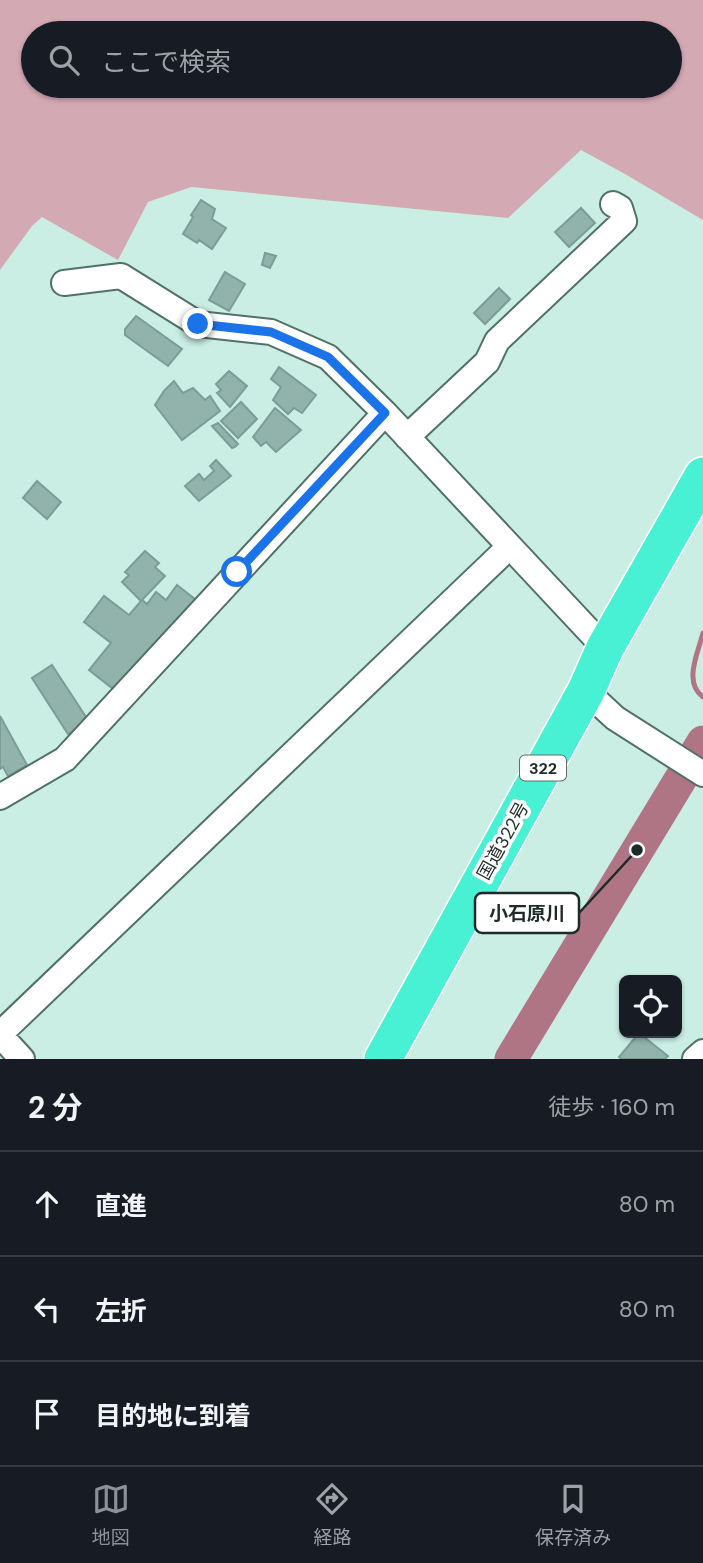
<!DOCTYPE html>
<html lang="ja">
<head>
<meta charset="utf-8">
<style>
	:root { --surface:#171b24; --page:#20242c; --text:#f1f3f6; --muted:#9ea1a6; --line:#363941; --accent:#8c9099 }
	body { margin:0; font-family:"DM Sans","Noto Sans JP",sans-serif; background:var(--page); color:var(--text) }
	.controls { position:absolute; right:21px; bottom:21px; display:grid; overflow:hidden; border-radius:10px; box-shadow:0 2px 5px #0004 }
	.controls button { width:63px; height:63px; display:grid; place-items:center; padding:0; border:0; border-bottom:2px solid var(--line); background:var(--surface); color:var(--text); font:35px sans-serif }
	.stop { position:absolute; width:21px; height:21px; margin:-16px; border:5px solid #1a73e8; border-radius:50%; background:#fff }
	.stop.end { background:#1a73e8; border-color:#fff; box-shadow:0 2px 7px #0008 }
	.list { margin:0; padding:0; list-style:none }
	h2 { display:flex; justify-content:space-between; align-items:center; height:91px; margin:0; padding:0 28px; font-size:30px }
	h2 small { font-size:23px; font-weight:400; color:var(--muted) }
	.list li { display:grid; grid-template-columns:46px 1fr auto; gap:21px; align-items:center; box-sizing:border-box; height:105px; padding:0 28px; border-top:2px solid var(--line) }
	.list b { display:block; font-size:26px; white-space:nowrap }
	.list em { font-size:23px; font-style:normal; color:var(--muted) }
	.icon { flex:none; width:38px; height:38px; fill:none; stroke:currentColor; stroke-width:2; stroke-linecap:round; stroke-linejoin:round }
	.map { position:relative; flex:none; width:703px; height:1059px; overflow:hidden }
	.search { position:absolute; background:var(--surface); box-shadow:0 2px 5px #0004; left:21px; right:21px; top:21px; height:77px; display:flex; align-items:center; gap:18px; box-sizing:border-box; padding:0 24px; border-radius:38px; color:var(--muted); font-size:26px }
	.sheet { height:406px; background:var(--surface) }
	nav { display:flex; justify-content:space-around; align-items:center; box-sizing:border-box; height:98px; border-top:2px solid var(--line); background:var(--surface); font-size:19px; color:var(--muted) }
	nav a { display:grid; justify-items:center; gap:4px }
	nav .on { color:var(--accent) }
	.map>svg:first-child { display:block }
	.green { fill:#d3a9b4; fill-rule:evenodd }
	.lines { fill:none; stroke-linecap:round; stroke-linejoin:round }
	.stream { stroke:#af7585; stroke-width:5 }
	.river { stroke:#af7585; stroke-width:33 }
	.building { fill:#91b3ab; stroke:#7c9d95; stroke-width:2 }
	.minor-casing { stroke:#507068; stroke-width:28 }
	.highway-casing { stroke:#fff; stroke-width:40 }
	.minor { stroke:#fff; stroke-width:24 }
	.highway { stroke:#48f0d4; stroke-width:37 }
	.route { stroke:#1a73e8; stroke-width:9 }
	.labels { text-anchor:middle; stroke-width:7; stroke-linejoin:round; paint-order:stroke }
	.shield { fill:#fff; stroke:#616b68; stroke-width:2 }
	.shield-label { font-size:16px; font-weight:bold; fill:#1d2b28 }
	.street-label { font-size:18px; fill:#1d2b28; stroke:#fff }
	.leader { fill:none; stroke:#1d2b28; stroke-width:2.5 }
	.callout-dot { fill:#1d2b28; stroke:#fff; stroke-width:2.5 }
	.callout { fill:#fff; stroke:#1d2b28; stroke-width:2.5 }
	.callout-label { font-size:19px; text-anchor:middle; font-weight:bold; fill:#1d2b28 }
</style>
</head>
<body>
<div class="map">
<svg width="703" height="1059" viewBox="0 0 703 1059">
	<rect width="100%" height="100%" fill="#caede4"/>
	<path class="green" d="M0 0H703V220L625 174 581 150 508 218 191 187 148 202 118 260 42 217 32 226 0 270ZM33 33H670V86H33Z"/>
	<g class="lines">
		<path class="stream" d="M703 633C698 653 683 682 703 697"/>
		<path class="river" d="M511 1059 703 742"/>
	</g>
	<path class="building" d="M201 200 215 209 212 219 226 228 212 249 199 240 197 243 183 234 193 217 191 215Z
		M581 208 595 223 569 247 555 232Z
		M265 253 276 256 270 268 262 265Z
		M225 272 245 284 229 311 209 300Z
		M499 288 510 299 485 324 474 313Z
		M136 316 182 349 168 366 125 335V329Z
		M279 367 316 395 302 413 294 408 288 414 273 400 281 387 271 379Z
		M229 371 247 386 230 407 217 393 221 390 216 384Z
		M174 381 183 393 193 388 205 400 210 396 220 411 182 440 155 405 164 391Z
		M241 402 257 419 238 438 221 421Z
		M275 408 301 430 276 452 266 442 261 446 253 437Z
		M218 423 238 444 235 447 232 448 212 426Z
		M216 460 231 476 199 501 185 486 199 474 204 480 214 471 210 466Z
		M37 481 61 502 47 519 23 498Z
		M145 551 159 563 155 567 165 576 141 601 122 582 129 575 125 572Z
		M177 585 196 600 117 692 89 670 111 643 84 622 104 596 129 615 142 600 147 604 156 592 166 600Z
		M52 665 88 720 68 734 32 678Z
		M0 716 27 765 8 776 3 767 0 769Z
		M639 1033 668 1056 665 1059H622L619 1057Z"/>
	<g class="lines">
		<defs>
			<path id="minor" d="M64 283 121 276 198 324 271 332 328 357 385 413
				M407 437 487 362 497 341 624 221 620 208 613 204
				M586 691 615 718 703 774
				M0 797 65 759 385 413 605 648
				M0 1034 509 547
				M0 1035 22 1059
				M695 1059 703 1052"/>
			<path id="highway" d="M383 1059 586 691 605 648 703 476"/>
		</defs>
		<use href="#minor" class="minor-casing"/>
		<use href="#highway" class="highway-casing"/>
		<use href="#minor" class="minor"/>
		<use href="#highway" class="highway"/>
	</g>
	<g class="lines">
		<path class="route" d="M198 324 271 332 328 357 385 413 237 572"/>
	</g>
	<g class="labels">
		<rect class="shield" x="520" y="755.5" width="46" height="25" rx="5"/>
		<g class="shield-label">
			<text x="543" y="774">322</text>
		</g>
		<g class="street-label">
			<text transform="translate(503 841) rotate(-61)" y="6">国道322号</text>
		</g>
	</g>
	<path class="leader" d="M637 850L579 913"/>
	<circle class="callout-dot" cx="637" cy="850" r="7"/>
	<rect class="callout" x="475" y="893" width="104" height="40" rx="7"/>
	<g class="callout-label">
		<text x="527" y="920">小石原川</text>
	</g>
</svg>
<div class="controls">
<button><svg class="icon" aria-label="locate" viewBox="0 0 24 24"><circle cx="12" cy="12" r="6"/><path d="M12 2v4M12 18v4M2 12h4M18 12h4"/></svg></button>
</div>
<div class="stop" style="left:237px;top:572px"></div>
<div class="stop end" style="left:198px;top:324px"></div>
<div class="search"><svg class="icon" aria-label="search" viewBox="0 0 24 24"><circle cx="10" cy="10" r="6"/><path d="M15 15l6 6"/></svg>ここで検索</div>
</div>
<section class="sheet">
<h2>2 分<small>徒歩 · 160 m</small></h2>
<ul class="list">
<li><svg class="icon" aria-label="ahead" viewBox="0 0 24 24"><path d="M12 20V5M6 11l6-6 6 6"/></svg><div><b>直進</b></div><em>80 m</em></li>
<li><svg class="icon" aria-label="left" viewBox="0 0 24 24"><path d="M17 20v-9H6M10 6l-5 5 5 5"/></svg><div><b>左折</b></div><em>80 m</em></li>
<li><svg class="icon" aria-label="arrive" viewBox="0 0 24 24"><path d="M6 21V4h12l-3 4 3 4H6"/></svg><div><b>目的地に到着</b></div></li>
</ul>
</section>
<nav>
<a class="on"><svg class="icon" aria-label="map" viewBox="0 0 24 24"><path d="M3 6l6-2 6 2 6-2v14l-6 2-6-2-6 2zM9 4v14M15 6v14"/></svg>地図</a>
<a><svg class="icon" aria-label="directions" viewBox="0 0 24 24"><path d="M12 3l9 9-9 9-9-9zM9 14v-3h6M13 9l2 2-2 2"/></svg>経路</a>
<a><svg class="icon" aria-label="saved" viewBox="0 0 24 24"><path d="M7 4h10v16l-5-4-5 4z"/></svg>保存済み</a>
</nav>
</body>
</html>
